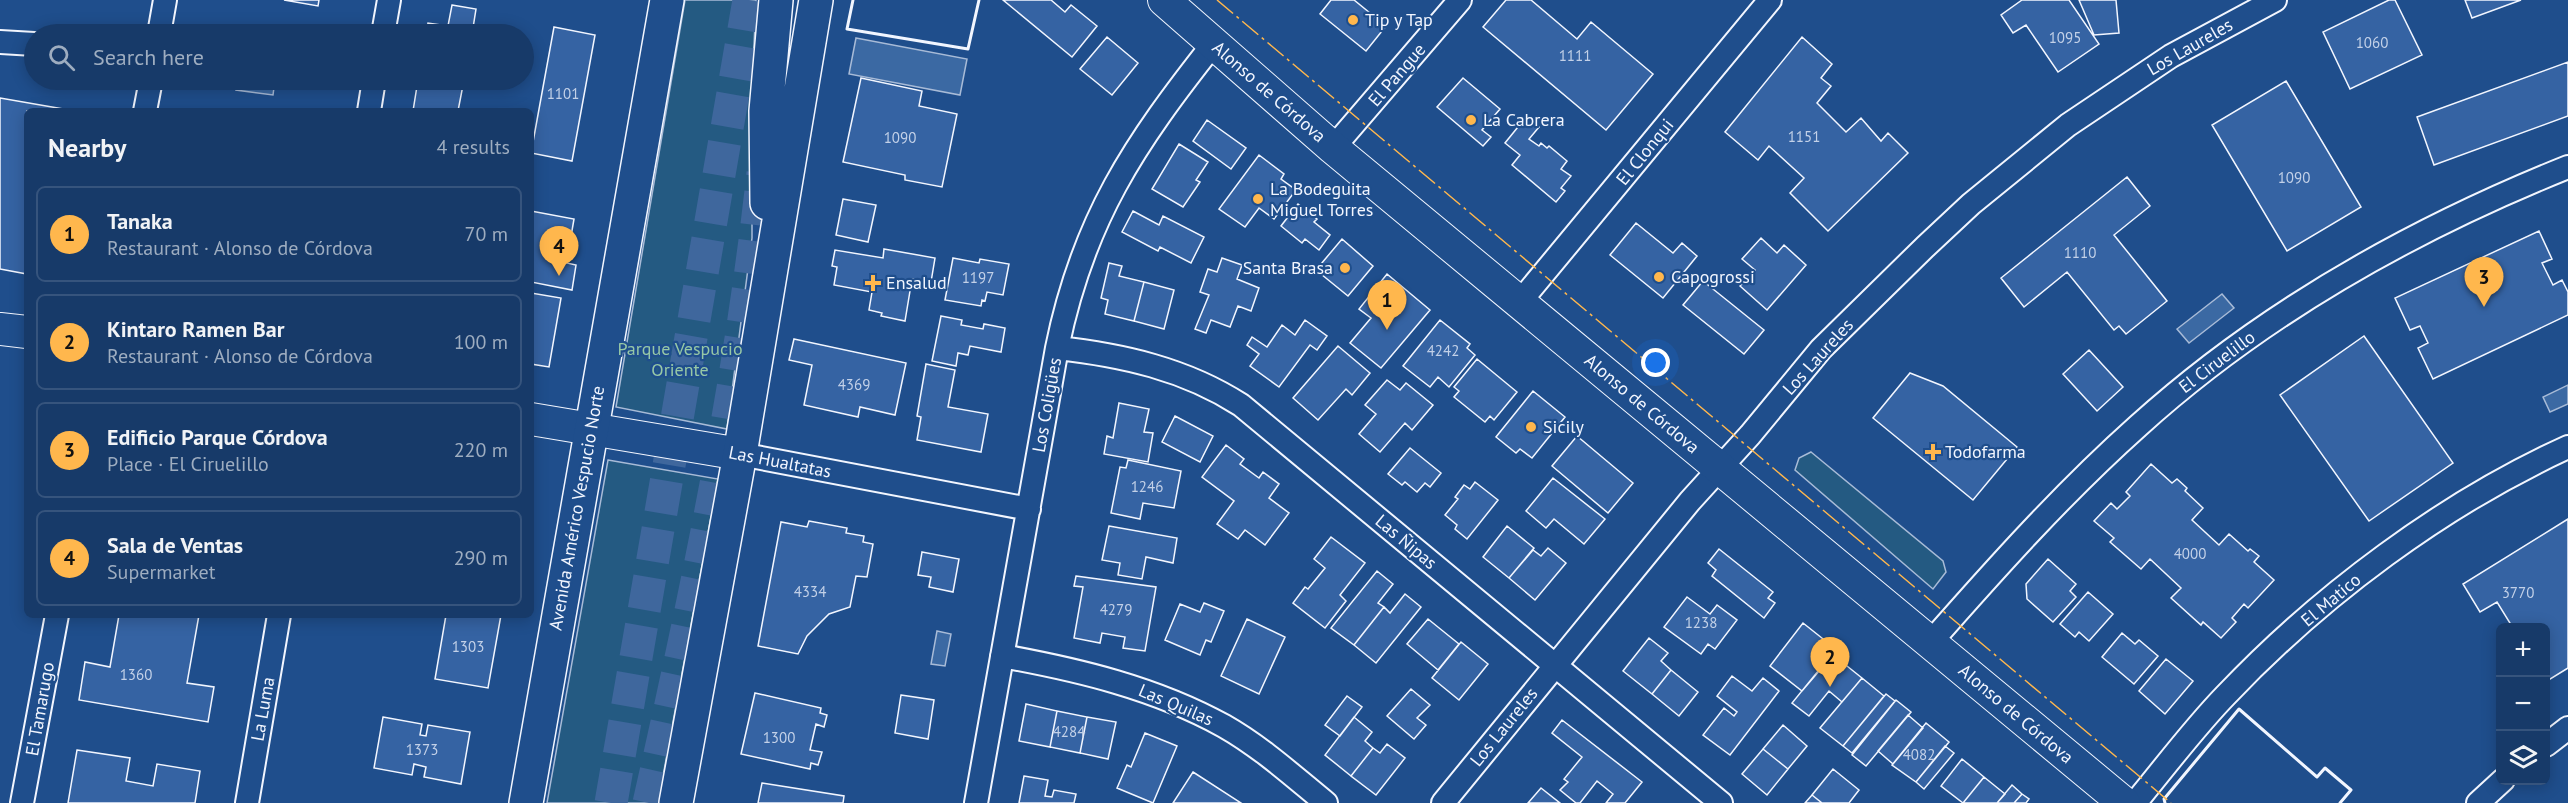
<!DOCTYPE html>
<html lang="en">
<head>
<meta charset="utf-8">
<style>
	:root { --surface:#173a69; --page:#244571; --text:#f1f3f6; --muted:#9eadc0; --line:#36547d; --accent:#ffb74d }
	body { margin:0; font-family:"PT Sans",sans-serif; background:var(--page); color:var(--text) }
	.controls { position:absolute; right:18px; bottom:18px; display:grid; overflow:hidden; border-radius:9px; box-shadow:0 3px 15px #0003 }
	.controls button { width:54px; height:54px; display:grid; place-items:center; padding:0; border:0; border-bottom:2px solid var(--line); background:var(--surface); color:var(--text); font:30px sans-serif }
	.you { position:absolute; left:1656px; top:363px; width:21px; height:21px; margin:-15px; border:4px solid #fff; border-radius:50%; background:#1a73e8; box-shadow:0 0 0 9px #1a73e833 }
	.badge { display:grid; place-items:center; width:39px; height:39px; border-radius:50%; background:var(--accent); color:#111; font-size:20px; font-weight:700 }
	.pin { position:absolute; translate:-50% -50px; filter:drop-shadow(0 2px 3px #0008) }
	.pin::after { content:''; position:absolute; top:32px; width:21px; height:18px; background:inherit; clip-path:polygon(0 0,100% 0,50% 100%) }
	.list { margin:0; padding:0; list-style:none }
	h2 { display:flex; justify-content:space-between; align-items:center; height:78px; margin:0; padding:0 24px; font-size:26px }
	h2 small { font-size:20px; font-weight:400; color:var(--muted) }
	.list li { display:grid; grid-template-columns:39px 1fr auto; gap:18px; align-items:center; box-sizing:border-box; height:96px; margin:0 12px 12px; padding:0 12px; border:2px solid var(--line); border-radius:9px }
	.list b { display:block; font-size:22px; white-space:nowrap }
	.list p { margin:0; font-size:20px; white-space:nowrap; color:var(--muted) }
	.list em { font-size:20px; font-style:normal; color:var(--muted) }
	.icon { flex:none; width:33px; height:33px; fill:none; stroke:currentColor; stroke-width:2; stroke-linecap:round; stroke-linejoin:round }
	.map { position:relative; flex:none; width:2568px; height:803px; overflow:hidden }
	.search { position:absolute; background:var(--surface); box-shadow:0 3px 15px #0003; left:24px; top:24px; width:510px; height:66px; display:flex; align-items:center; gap:15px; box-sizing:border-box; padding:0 21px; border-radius:33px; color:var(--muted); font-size:22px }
	.panel { position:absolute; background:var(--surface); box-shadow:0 3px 15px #0003; left:24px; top:108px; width:510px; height:510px; border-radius:9px }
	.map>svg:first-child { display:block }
	.green { fill:#245a82; stroke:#a8bbd7; stroke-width:1.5 }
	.water { fill:#3b69a3; stroke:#a8bbd7; stroke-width:1.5 }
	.building { fill:#3563a3; stroke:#f2f6ff; stroke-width:1.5 }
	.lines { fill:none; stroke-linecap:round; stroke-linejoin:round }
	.highway-tunnel { stroke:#3f679d; stroke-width:33; stroke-dasharray:33 16; stroke-linecap:butt }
	.street-casing { stroke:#f2f6ff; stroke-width:26 }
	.secondary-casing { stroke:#f2f6ff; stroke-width:34 }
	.primary-casing { stroke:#f2f6ff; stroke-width:36 }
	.street { stroke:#1f4e8c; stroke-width:22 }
	.secondary { stroke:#1f4e8c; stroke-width:32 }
	.primary { stroke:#1f4e8c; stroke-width:33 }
	.wall { stroke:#f2f6ff; stroke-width:3 }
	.power { stroke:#ffb74d; stroke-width:1.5; stroke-dasharray:21 4.5 3 4.5; stroke-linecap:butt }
	.poi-dot { fill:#ffb74d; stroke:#1f4e8c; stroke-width:2 }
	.labels { text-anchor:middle; stroke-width:4.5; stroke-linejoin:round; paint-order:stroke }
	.number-label { font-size:15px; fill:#c3d1e8 }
	.poi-label { font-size:18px; fill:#f2f6ff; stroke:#1f4e8c; text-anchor:start }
	.street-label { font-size:18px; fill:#f2f6ff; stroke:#1f4e8c }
	.park-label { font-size:18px; fill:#97c8a6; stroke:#1f4e8c }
</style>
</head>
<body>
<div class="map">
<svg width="2568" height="803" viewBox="0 0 2568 803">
	<rect width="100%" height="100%" fill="#1f4e8c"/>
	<path class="green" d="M685 0H756L752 91V238L727 429 616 407Z
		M1811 452 1943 561 1946 572 1933 589 1795 470 1799 458Z
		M608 460 718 479 658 803H547Z"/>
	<path class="water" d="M856 38 967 59 960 95 849 74Z
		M238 80H275L273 95 236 90Z
		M2222 294 2234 308 2189 343 2177 329Z
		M2568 385V404L2550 412 2543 397Z
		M937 631 951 634 945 666 931 664Z"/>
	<path class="building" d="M284 0H319L318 6Z
		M1003 0H1051L1065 12 1071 5 1097 26 1072 57Z
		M1331 0H1354L1386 26 1366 51 1320 14Z
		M1506 0H1531L1577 39 1591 22 1653 74 1606 130 1483 27Z
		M2022 0H2069L2099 44 2058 72 2026 25 2013 33 2001 15Z
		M2079 0H2116L2119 33 2094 35Z
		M2389 0H2395L2422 55 2350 89 2323 32Z
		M2465 0H2521L2472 18Z
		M452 5 476 9 472 34H426L428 23 448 26Z
		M554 27 595 35 572 161 531 153Z
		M1107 37 1138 63 1112 95 1080 69Z
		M1802 37 1832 64 1821 78 1831 86 1817 103 1846 132 1861 118 1881 141 1888 133 1908 153 1828 231 1790 193 1804 178 1769 146 1758 160 1725 132Z
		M2568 62V116L2434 165 2417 117Z
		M861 78 922 91 919 106 957 114 942 187 905 180V175L843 162Z
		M1463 78 1500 109 1482 130 1491 137 1483 146 1437 107Z
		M418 80H464L458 111H413Z
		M2286 81 2361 207 2287 251 2212 125Z
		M0 98 75 111H27V274L0 269Z
		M1526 117 1539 127 1529 139 1539 146 1541 143 1547 148 1549 146 1567 161 1561 169 1571 176 1561 188 1565 191 1556 202 1512 165 1520 155 1505 143Z
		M1207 120 1246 148 1231 169 1193 141Z
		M1179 144 1208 162 1196 180 1200 182 1183 207 1152 189Z
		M1259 155 1284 174 1281 179 1296 190 1274 219 1259 208 1245 227 1219 209Z
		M2127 177 2150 206 2114 235 2167 301 2126 334 2119 326 2114 330 2067 272 2024 307 2001 278Z
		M843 199 876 205 868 242 836 235Z
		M1298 204 1317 219 1314 222 1330 235 1319 250 1305 239 1302 243 1281 226Z
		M531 211 574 219 569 248 561 246 558 261 576 265 572 290 531 282Z
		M1133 211 1159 225 1163 216 1204 237 1191 263 1160 247 1158 251 1122 232Z
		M1636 223 1673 253 1682 243 1697 256 1663 298 1610 255Z
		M2539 231 2552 259 2542 263 2553 285 2562 280 2568 292V315L2433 379 2418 348 2428 343 2420 326 2410 330 2395 298Z
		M1761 238 1777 253 1784 245 1806 265 1767 310 1740 286 1755 270 1742 259Z
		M1342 239 1373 266 1348 296 1316 270Z
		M884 249 935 258 931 282 912 279 905 321 881 316 882 313 869 310 872 292 834 285 837 267 832 266 835 250 883 258Z
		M953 258 979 263 980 259 1009 264 1003 295 987 292 985 301 982 300 981 306 945 300Z
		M1222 258 1242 265 1237 279 1259 288 1251 311 1238 306 1230 327 1211 320 1206 333 1195 329 1209 295 1200 292 1208 269 1217 272Z
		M1109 263 1122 266 1119 276 1144 282 1134 321 1105 314 1108 300 1101 298Z
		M1387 274 1430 310 1381 368 1350 343 1371 318 1359 309Z
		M1703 281 1764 330 1744 354 1683 305Z
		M1144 282 1174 290 1164 329 1134 321Z
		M531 293 561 298 549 367 531 364Z
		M941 316 962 320 961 325 983 329 984 324 1005 328 1001 352 970 346 968 355 958 353 956 366 932 361Z
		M1305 320 1327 336 1317 350 1310 345 1279 387 1250 366 1259 354 1247 345 1252 337 1267 347 1282 325 1295 335Z
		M1440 320 1470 344 1467 348 1475 355 1449 387 1438 377 1430 387 1403 366Z
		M2364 336 2453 463 2369 521 2280 395Z
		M794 339 906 363 895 415 860 407 858 417 804 405 812 365 789 360Z
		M1338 346 1370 373 1352 395 1346 389 1318 420 1293 398Z
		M2089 350 2123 387 2097 411 2063 374Z
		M1477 359 1517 392 1494 420 1490 416 1485 422 1454 397 1459 391 1454 387Z
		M926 364 955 370 948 407 988 414 981 452 917 440 921 417 917 416Z
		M1910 373 1943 386 2017 447 1973 500 1873 418Z
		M1387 380 1400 390 1406 383 1433 405 1412 430 1405 423 1380 452 1359 434 1376 414 1365 405Z
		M1533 391 1565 417 1532 458 1520 449 1516 453 1496 437Z
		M1119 403 1149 409 1144 432 1153 433 1148 462 1104 454 1107 436 1113 438Z
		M1175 416 1213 436 1200 462 1162 442Z
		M1577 436 1633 483 1608 513 1552 466Z
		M1226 445 1244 459 1240 464 1259 478 1263 472 1279 484 1269 498 1289 513 1265 545 1245 530 1238 539 1217 524 1234 501 1202 477Z
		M1410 448 1441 473 1430 487 1425 483 1417 492 1405 482 1402 485 1388 474Z
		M1128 460 1181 471 1174 508 1143 503 1140 519 1111 513 1120 467 1126 468Z
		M2151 464 2172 483 2177 479 2187 488 2185 491 2203 508 2192 520 2219 545 2229 534 2248 551 2250 549 2259 556 2254 562 2274 580 2248 608 2244 604 2232 618 2236 622 2221 638 2203 622 2201 625 2171 598 2181 588 2150 559 2141 569 2110 542 2114 538 2094 521 2111 503 2117 509 2130 496 2126 492Z
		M1553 478 1605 519 1584 544 1554 519 1546 528 1526 511Z
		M1475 482 1498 500 1467 539 1455 529 1457 525 1445 515 1458 499 1455 497 1464 485 1470 489Z
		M2568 519V668L2547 681 2546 628H2513L2497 602 2480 612 2463 584Z
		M809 521 847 528 846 533 864 536 863 542 873 544 867 577 856 576 850 607 829 614 807 636 798 654 758 646 781 522 807 527Z
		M1109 526 1177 538 1173 563 1146 557 1142 579 1118 575 1120 563 1102 560Z
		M1507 526 1534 548 1509 578 1483 557Z
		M1331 537 1365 563 1340 595 1346 601 1325 628 1293 603 1305 587 1308 589 1325 568 1314 559Z
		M1548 548 1566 563 1535 600 1509 578 1533 550 1541 556Z
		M1719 549 1773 592 1768 598 1775 603 1764 618 1712 576 1716 570 1708 563Z
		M922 552 959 559 953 592 929 587 931 577 918 575Z
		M2048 559 2076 584 2070 591 2076 597 2053 622 2027 599 2026 584Z
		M1377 571 1393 584 1378 603 1384 607 1354 645 1331 628Z
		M1076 576 1156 587 1145 651 1123 648 1125 637 1102 633 1100 643 1074 638 1083 587 1074 586Z
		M2088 592 2113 614 2089 641 2079 632 2075 637 2060 624Z
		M1405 594 1421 607 1376 663 1354 645 1384 607 1390 613Z
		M1687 597 1710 614 1717 605 1737 620 1715 649 1708 644 1701 654 1664 627Z
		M1204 603 1224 611 1211 642 1206 640 1200 655 1165 640 1180 604 1200 612Z
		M119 615H199L187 683 214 687 208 722 79 700 85 662 110 667Z
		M446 615H501L488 688 435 679Z
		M1247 619 1285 637 1259 694 1221 676Z
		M1428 619 1459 644 1438 670 1407 644Z
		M1803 623 1837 650 1802 691 1770 666Z
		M2122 633 2135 644 2139 640 2158 656 2134 684 2102 657Z
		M1649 638 1668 653 1661 661 1671 670 1652 694 1623 671Z
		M1461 642 1488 664 1459 700 1432 678Z
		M1832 654 1862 678 1842 702 1829 691 1809 716 1792 703Z
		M2166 659 2193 681 2165 714 2139 691Z
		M1671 670 1698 692 1679 716 1652 694Z
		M1732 676 1752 691 1763 678 1779 691 1730 755 1703 735 1724 708 1734 716 1737 712 1717 696Z
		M1862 678 1884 696 1843 746 1820 728Z
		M1411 689 1430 705 1417 718 1426 725 1414 739 1387 716Z
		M755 693 821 708 820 713 827 715 824 727 816 724 810 750 822 752 818 765 811 763 810 769 741 754Z
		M1886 694 1895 701 1852 753 1843 746Z
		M901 695 934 700 928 739 895 733Z
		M1347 696 1362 707 1340 736 1325 725Z
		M1896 700 1911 712 1866 766 1852 755Z
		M1026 704 1057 711 1050 747 1019 741Z
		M1057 711 1087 717 1080 753 1050 747Z
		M1908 715 1923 728 1893 764 1878 751Z
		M383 717 422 724 420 735 426 736 428 725 470 732 461 784 424 777 426 767 414 764 412 775 374 768Z
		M1087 717 1116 722 1108 759 1080 753Z
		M1354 717 1372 732 1365 741 1373 748 1351 776 1325 755Z
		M1562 720 1642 782 1625 803H1606L1613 794 1597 781 1580 803H1576L1560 790 1568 782 1564 779 1582 757 1552 733Z
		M1926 723 1949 742 1916 782 1892 765Z
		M1783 725 1807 746 1788 769 1763 749Z
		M1145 733 1177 746 1153 803 1117 788 1127 765 1131 767Z
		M1387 744 1405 758 1376 795 1351 776 1373 748 1380 753Z
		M1945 746 1954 753 1924 789 1916 782Z
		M1763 749 1788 769 1767 795 1742 774Z
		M77 750 130 758 126 781 153 786 157 764 200 771 195 803H68Z
		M1962 759 1984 777 1963 803 1941 786Z
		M1833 769 1859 790 1849 803H1822L1812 795Z
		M1193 772 1241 803H1173Z
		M1024 776 1048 780 1045 796 1052 797 1054 790 1076 794 1074 803H1019Z
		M1984 777 2005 794 1997 803H1963Z
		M762 783 844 796 843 803H758Z
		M2012 785 2022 794 2014 803H1997Z
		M1541 788 1560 803H1528Z
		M2022 794 2029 799 2026 803H2014Z
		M1812 795 1822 803H1805Z"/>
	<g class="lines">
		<path class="highway-tunnel" d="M611 803 749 0
			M649 803C696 595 740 385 763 173"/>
		<defs>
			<path id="street" d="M159 34 165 0
				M383 34 389 0
				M0 42 34 44
				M145 111 151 80
				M369 111 374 80
				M1333 148 1460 0
				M1519 303 1770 0
				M1057 348C1122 355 1185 369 1241 405L1721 803
				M740 454 1029 509
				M1930 643C1996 568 2063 493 2138 426 2264 312 2411 230 2568 167
				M1002 656C1079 670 1155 688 1224 726 1261 747 1293 776 1326 803
				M2546 745 2568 728
				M22 803 57 615
				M247 803 279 615
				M976 803 1057 348C1083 220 1134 144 1214 43
				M1443 803 1690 501 1750 435 1821 349 1925 247 1971 204 2068 125 2171 56 2275 0
				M2135 803C2165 767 2193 729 2226 695 2321 595 2443 504 2568 447
				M2478 803 2503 780"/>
			<path id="secondary" d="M1164 0 1333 148 2124 803
				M0 329 27 332
				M531 419 740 454"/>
			<path id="primary" d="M767 203 766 111 776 0
				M526 803 667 0
				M676 803 740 454 816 0"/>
		</defs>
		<use href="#street" class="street-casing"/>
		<use href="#secondary" class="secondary-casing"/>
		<use href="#primary" class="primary-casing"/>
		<use href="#street" class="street"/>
		<use href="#secondary" class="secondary"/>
		<use href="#primary" class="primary"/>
		<path class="wall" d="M853 0 847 29 968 49 979 0
			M2165 803 2164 799 2239 709 2317 777 2325 768 2351 790 2340 803"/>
		<path class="power" d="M1217 0 2171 803"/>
	</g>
	<g class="poi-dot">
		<circle cx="1353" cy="20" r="6"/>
		<circle cx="1471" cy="120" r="6"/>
		<circle cx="1258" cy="199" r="6"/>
		<circle cx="1345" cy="268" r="6"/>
		<circle cx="1659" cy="277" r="6"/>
		<path d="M870 274h6v6h6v6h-6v6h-6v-6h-6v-6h6z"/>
		<circle cx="1531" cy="427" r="6"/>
		<path d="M1930 443h6v6h6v6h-6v6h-6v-6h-6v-6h6z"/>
	</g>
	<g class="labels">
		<g class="number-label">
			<text x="2065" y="43">1095</text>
			<text x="2372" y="48">1060</text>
			<text x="1575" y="61">1111</text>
			<text x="563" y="99">1101</text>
			<text x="1804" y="142">1151</text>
			<text x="900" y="143">1090</text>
			<text x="2294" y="183">1090</text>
			<text x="2080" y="258">1110</text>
			<text x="978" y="283">1197</text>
			<text x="1443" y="356">4242</text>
			<text x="854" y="390">4369</text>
			<text x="1147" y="492">1246</text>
			<text x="2190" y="559">4000</text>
			<text x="810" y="597">4334</text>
			<text x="2518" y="598">3770</text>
			<text x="1116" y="615">4279</text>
			<text x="1701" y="628">1238</text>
			<text x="468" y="652">1303</text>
			<text x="136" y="680">1360</text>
			<text x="1069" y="737">4284</text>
			<text x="779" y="743">1300</text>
			<text x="422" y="755">1373</text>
			<text x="1919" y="760">4082</text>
		</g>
		<g class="poi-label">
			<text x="1365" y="26">Tip y Tap</text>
			<text x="1483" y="126">La Cabrera</text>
			<text x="1270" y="195">La Bodeguita<tspan x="1270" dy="21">Miguel Torres</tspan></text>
			<text x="1333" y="274" text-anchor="end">Santa Brasa</text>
			<text x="1671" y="283">Capogrossi</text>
			<text x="886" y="289">Ensalud</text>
			<text x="1543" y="433">Sicily</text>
			<text x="1945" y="458">Todofarma</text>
		</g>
		<g class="street-label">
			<text transform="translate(2190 47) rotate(-30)" y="6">Los Laureles</text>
			<text transform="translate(1397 75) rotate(-49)" y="6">El Pangue</text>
			<text transform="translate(1269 92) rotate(41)" y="6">Alonso de Córdova</text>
			<text transform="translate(1645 152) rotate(-51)" y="6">El Clonqui</text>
			<text transform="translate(1818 357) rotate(-48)" y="6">Los Laureles</text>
			<text transform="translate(2217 362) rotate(-37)" y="6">El Ciruelillo</text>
			<text transform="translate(1642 404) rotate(40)" y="6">Alonso de Córdova</text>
			<text transform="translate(1047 405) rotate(-80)" y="6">Los Coligües</text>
			<text transform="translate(780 462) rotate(11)" y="6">Las Hualtatas</text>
			<text transform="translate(577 508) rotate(-80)" y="6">Avenida Américo Vespucio Norte</text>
			<text transform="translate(1406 542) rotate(40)" y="6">Las Ñipas</text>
			<text transform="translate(2331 600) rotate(-40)" y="6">El Matico</text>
			<text transform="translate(1176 705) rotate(23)" y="6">Las Quilas</text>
			<text transform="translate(40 709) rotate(-80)" y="6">El Tamarugo</text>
			<text transform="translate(263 709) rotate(-80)" y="6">La Luma</text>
			<text transform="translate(2016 714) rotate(40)" y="6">Alonso de Córdova</text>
			<text transform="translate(1504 727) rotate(-51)" y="6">Los Laureles</text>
		</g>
		<g class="park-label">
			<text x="680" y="355">Parque Vespucio<tspan x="680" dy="21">Oriente</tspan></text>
		</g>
	</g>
</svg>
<div class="controls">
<button>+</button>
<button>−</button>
<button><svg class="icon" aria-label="layers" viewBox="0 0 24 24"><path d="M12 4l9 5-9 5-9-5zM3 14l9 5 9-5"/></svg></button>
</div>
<div class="you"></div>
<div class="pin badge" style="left:1387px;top:330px">1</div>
<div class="pin badge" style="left:1830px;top:687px">2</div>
<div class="pin badge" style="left:2484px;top:307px">3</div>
<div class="pin badge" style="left:559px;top:276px">4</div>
<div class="search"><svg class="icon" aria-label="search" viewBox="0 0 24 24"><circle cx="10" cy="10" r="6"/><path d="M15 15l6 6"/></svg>Search here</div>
<section class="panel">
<h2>Nearby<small>4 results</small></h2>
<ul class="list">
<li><span class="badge">1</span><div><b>Tanaka</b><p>Restaurant · Alonso de Córdova</p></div><em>70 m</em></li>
<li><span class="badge">2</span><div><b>Kintaro Ramen Bar</b><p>Restaurant · Alonso de Córdova</p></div><em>100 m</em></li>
<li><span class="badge">3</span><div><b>Edificio Parque Córdova</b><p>Place · El Ciruelillo</p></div><em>220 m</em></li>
<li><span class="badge">4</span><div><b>Sala de Ventas</b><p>Supermarket</p></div><em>290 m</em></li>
</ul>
</section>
</div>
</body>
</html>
